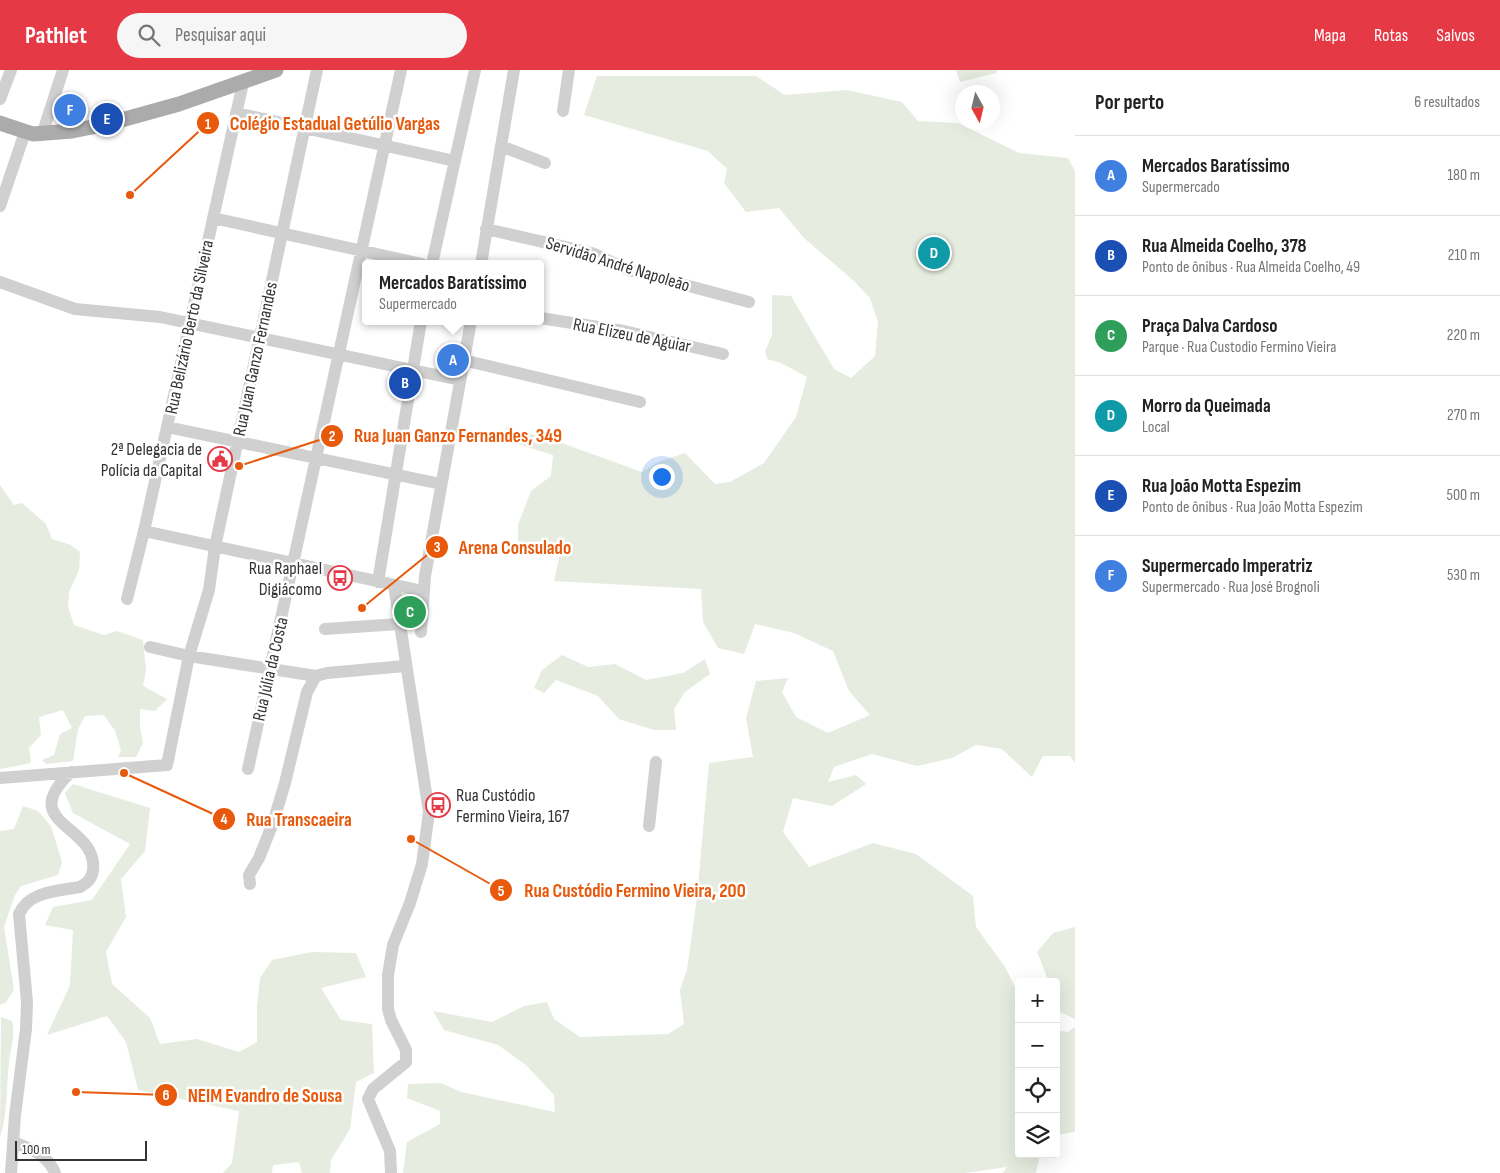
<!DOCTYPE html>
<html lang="pt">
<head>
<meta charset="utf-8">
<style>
	:root { --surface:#fff; --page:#f6f6f6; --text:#222; --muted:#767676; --line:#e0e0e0; --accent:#e63946 }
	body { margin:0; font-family:"Sofia Sans Condensed",sans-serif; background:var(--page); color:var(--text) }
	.controls { position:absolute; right:15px; bottom:15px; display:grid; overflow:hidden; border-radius:5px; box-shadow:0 5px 20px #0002 }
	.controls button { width:45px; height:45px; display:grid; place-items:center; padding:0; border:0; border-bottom:1px solid var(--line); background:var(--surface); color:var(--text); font:25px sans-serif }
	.compass { position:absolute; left:955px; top:15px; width:45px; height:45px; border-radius:50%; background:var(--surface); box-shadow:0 5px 20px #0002; rotate:172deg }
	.scale { position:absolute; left:15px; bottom:12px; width:132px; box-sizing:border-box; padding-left:5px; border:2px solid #333; border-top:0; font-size:14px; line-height:18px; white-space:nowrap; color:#333; -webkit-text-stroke:4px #fff; paint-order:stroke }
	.you { position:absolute; left:661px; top:406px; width:18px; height:18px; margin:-12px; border:4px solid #fff; border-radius:50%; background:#1a73e8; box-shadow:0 0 0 8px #1a73e833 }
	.badge { display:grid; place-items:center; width:32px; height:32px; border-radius:50%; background:var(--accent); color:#fff; font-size:16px; font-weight:700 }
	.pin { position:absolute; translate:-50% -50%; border:2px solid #fff; box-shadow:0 1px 5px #0006 }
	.popup { position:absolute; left:362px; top:190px; width:182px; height:65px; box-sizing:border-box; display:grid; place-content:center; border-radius:5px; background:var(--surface); filter:drop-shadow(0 1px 4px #0005); font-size:16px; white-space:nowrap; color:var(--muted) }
	.popup b { font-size:19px; color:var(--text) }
	.popup::after { content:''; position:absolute; left:50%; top:100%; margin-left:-10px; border:10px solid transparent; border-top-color:var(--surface) }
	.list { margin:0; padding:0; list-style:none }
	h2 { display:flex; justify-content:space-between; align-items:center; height:65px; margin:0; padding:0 20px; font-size:21px }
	h2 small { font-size:16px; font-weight:400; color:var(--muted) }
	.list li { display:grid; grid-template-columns:32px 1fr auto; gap:15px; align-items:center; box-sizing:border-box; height:80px; padding:0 20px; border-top:1px solid var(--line) }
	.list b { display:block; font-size:19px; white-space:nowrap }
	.list p { margin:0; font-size:16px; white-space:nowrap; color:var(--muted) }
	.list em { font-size:16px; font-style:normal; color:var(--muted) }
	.icon { flex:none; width:28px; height:28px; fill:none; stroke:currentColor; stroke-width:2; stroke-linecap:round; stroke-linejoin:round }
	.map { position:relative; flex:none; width:1075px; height:1103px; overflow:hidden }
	header { display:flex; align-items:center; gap:30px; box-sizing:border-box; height:70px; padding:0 25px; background:var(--accent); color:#fff }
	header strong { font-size:24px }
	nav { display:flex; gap:28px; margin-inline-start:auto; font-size:18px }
	.search { width:350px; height:45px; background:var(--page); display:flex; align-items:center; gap:12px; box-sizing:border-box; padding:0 18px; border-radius:28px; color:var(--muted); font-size:19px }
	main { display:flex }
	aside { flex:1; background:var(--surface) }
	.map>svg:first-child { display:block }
	.green { fill:#e6ecdf }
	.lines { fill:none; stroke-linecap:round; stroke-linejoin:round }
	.minor { stroke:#d0d0d0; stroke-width:12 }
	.major { stroke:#ababab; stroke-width:15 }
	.labels { text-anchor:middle; stroke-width:5; stroke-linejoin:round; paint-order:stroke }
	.street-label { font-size:18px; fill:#333; stroke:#fff }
	.poi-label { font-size:18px; fill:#333; stroke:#fff; text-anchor:end }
	.leader { fill:none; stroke:#e8590c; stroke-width:2 }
	.callout-dot { fill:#e8590c; stroke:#fff; stroke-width:2 }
	.mark-label { font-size:15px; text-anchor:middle; font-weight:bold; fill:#fff }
	.callout-label { font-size:19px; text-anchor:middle; font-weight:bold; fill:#e8590c; stroke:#fff; stroke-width:5; stroke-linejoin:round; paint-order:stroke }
</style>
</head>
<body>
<header>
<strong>Pathlet</strong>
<div class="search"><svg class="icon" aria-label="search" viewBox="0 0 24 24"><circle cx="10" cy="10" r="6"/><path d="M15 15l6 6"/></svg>Pesquisar aqui</div>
<nav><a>Mapa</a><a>Rotas</a><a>Salvos</a></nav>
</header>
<main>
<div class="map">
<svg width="1075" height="1103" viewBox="0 0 1075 1103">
	<rect width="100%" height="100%" fill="#fff"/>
	<path class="green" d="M956 0H998L996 3 960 12Z
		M597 6H756L785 25 847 20 902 32 918 51 958 53 1019 83 1068 88 1075 101V693L1070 686H1043L1032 707 1002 679 976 675 952 688 917 696 872 684 834 697 828 712 856 705 866 714 832 736 793 728 783 762 809 797 873 773 916 784 973 826 976 857 1005 897 1019 925V1084H1040L1036 1103H1003L1007 1097 965 1103H403L407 1072 440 1054V1041L407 1028 408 1014 441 1013 461 1022 555 1042 554 1025 526 995 498 975 444 960 433 941 492 952 524 936 547 932 554 949 580 967 668 964 684 954 680 920 687 900 697 827 709 693 753 687 746 648 756 611 788 608 782 622 796 647 828 663 870 645 849 621 833 581 794 563 755 554 744 584 718 578 703 552 701 519 554 511 560 483 518 471V455L531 421 551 406 553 385 505 370 506 357 553 370 642 402 658 392 685 383 715 414 730 412 764 393 796 347 807 307 781 293 767 289 765 281 772 265V225L791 226 834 299 851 308 875 286 878 252 870 228 854 211 804 168 779 138 746 142 724 113 727 99 708 81 584 45Z
		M0 415 14 435 22 433 46 454 52 469 71 475 80 482 79 500 69 522 68 537 74 555 104 565 117 561 143 570 146 600 143 616 167 629 155 641 140 639V657L143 673 136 687H118L121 680 115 661 104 645 85 646 78 659 73 691 46 694 42 690 54 685 60 664 72 658 63 640 39 647 41 665 29 678 31 693 0 699Z
		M400 522 416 526 417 558H405Z
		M562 585 588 597 615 594 646 610 683 603 705 589 710 604 685 622 674 639 676 660H654L619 649 598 626 556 610 544 623 534 618 542 600Z
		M73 714 150 738 145 781 121 809 126 847 106 882 112 914 150 948 160 974 197 969 239 982 257 972V936L260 908 272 890 312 882 356 883 366 907 321 918 341 950 372 954 374 1003 356 1012 350 1059 331 1090 330 1103H302L299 1092 273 1095 272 1103H223L232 1093 239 1041 138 1020 126 972 107 946 47 965 70 915 73 860 45 855 53 837 92 830 130 774 73 743 65 723Z
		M23 736 38 741 51 756 62 792 58 805 21 816 15 825 4 857 14 920 6 932 0 935V761L14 759Z
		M1075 857V949L1056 940V912H1049L1037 882 1053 863Z
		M1 947 12 951C16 965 10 979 9 993 6 1018 8 1044 0 1067Z
		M1075 957V1062L1056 1065V960L1068 962Z"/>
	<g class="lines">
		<path class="minor" d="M0 29 11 0
			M563 41 569 0
			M236 43 455 91
			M42 65 63 0
			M501 76 545 93
			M0 136 25 62
			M213 148 422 194
			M486 159 592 183 629 200 749 232
			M432 194 475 0
			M481 194 514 0
			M0 212 75 239 160 247 460 310
			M540 248 624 261 723 284
			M463 290 640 332
			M167 357 441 414
			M144 461 423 521
			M378 512 421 251
			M127 529 144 461 243 13
			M325 559 399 554
			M421 562 425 506 471 251
			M150 577 189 586 316 606
			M248 699 401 0
			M0 708 167 695 189 586 209 520 215 477 317 0
			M649 756 656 692
			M250 814 249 805 259 788 273 753 285 713 307 622 316 606 327 603 405 596
			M14 1072C31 1079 48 1085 55 1103
			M11 1103 15 1045 26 959 27 932 19 844C29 821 58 821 80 817 87 813 92 809 93 800 98 754 15 755 71 702
			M391 1103 390 1081 368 1029 373 1019 406 992V980L391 950 388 939V905L393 875 410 833 422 794 429 742 394 515"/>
		<path class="major" d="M0 53 33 64 72 61 107 54 179 34 276 0"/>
	</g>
	<defs>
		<symbol id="civic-ring" viewBox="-11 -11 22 22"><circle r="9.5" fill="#fff" stroke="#e63946" stroke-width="1.5"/><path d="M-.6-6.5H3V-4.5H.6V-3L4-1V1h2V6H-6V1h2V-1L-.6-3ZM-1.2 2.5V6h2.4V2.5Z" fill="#e63946"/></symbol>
		<symbol id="bus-ring" viewBox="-11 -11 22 22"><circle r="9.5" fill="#fff" stroke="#e63946" stroke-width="1.5"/><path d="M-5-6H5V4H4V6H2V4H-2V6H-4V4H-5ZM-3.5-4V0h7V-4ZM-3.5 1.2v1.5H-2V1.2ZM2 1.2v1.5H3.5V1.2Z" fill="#e63946"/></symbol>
	</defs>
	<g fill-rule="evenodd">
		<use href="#civic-ring" x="206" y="375" width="28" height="28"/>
		<use href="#bus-ring" x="326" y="494" width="28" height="28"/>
		<use href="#bus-ring" x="424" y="721" width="28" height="28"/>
	</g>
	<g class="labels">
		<g class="street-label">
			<text transform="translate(618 194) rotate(17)" y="6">Servidão André Napoleão</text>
			<text transform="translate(189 257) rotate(-78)" y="6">Rua Belizário Berto da Silveira</text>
			<text transform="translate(632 265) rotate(11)" y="6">Rua Elizeu de Aguiar</text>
			<text transform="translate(255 289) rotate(-78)" y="6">Rua Juan Ganzo Fernandes</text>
			<text transform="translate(270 599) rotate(-77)" y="6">Rua Júlia da Costa</text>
		</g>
		<g class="poi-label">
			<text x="202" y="385">2ª Delegacia de<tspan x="202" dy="21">Polícia da Capital</tspan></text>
			<text x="322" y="504">Rua Raphael<tspan x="322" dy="21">Digiácomo</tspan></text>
			<text x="456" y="731" text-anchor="start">Rua Custódio<tspan x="456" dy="21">Fermino Vieira, 167</tspan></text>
		</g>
	</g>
	<path class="leader" d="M130 125L208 53M239 396L332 366M362 538L437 477M124 703L224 749M411 769L501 820M76 1022L166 1025"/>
	<g class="callout-dot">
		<circle cx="130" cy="125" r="5"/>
		<circle cx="239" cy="396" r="5"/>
		<circle cx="362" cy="538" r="5"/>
		<circle cx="124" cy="703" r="5"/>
		<circle cx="411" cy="769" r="5"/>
		<circle cx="76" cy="1022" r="5"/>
		<circle cx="208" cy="53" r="12"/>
		<circle cx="332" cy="366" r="12"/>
		<circle cx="437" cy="477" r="12"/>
		<circle cx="224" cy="749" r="12"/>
		<circle cx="501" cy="820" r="12"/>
		<circle cx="166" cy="1025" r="12"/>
	</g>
	<g class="mark-label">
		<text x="208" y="59">1</text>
		<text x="332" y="371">2</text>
		<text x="437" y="482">3</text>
		<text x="224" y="754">4</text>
		<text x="501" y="826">5</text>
		<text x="166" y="1030">6</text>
	</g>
	<g class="callout-label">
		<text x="335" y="60">Colégio Estadual Getúlio Vargas</text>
		<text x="458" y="372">Rua Juan Ganzo Fernandes, 349</text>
		<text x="515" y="484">Arena Consulado</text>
		<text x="299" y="756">Rua Transcaeira</text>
		<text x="635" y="827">Rua Custódio Fermino Vieira, 200</text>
		<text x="265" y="1032">NEIM Evandro de Sousa</text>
	</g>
</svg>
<div class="controls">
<button>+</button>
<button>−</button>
<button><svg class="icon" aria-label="locate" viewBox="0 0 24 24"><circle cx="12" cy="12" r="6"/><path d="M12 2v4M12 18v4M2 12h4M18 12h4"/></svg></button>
<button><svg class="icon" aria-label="layers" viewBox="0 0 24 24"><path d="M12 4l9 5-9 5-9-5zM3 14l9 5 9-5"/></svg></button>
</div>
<svg class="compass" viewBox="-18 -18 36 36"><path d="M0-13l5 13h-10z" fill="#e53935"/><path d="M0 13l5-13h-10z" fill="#767676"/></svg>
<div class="scale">100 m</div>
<div class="you"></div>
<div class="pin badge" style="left:453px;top:290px;background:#3f7fe0">A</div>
<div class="popup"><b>Mercados Baratíssimo</b>Supermercado</div>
<div class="pin badge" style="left:405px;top:313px;background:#1a4fb4">B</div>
<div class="pin badge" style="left:410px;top:542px;background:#2e9e5b">C</div>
<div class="pin badge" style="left:934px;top:183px;background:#0f9aa8">D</div>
<div class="pin badge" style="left:107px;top:49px;background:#1a4fb4">E</div>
<div class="pin badge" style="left:70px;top:40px;background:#3f7fe0">F</div>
</div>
<aside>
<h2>Por perto<small>6 resultados</small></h2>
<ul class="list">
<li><span class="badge" style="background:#3f7fe0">A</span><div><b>Mercados Baratíssimo</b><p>Supermercado</p></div><em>180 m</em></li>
<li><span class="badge" style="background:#1a4fb4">B</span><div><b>Rua Almeida Coelho, 378</b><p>Ponto de ônibus · Rua Almeida Coelho, 49</p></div><em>210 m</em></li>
<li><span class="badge" style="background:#2e9e5b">C</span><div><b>Praça Dalva Cardoso</b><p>Parque · Rua Custodio Fermino Vieira</p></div><em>220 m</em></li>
<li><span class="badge" style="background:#0f9aa8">D</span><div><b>Morro da Queimada</b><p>Local</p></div><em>270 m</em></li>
<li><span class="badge" style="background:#1a4fb4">E</span><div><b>Rua João Motta Espezim</b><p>Ponto de ônibus · Rua João Motta Espezim</p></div><em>500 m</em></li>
<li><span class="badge" style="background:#3f7fe0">F</span><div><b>Supermercado Imperatriz</b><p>Supermercado · Rua José Brognoli</p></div><em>530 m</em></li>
</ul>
</aside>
</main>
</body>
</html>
